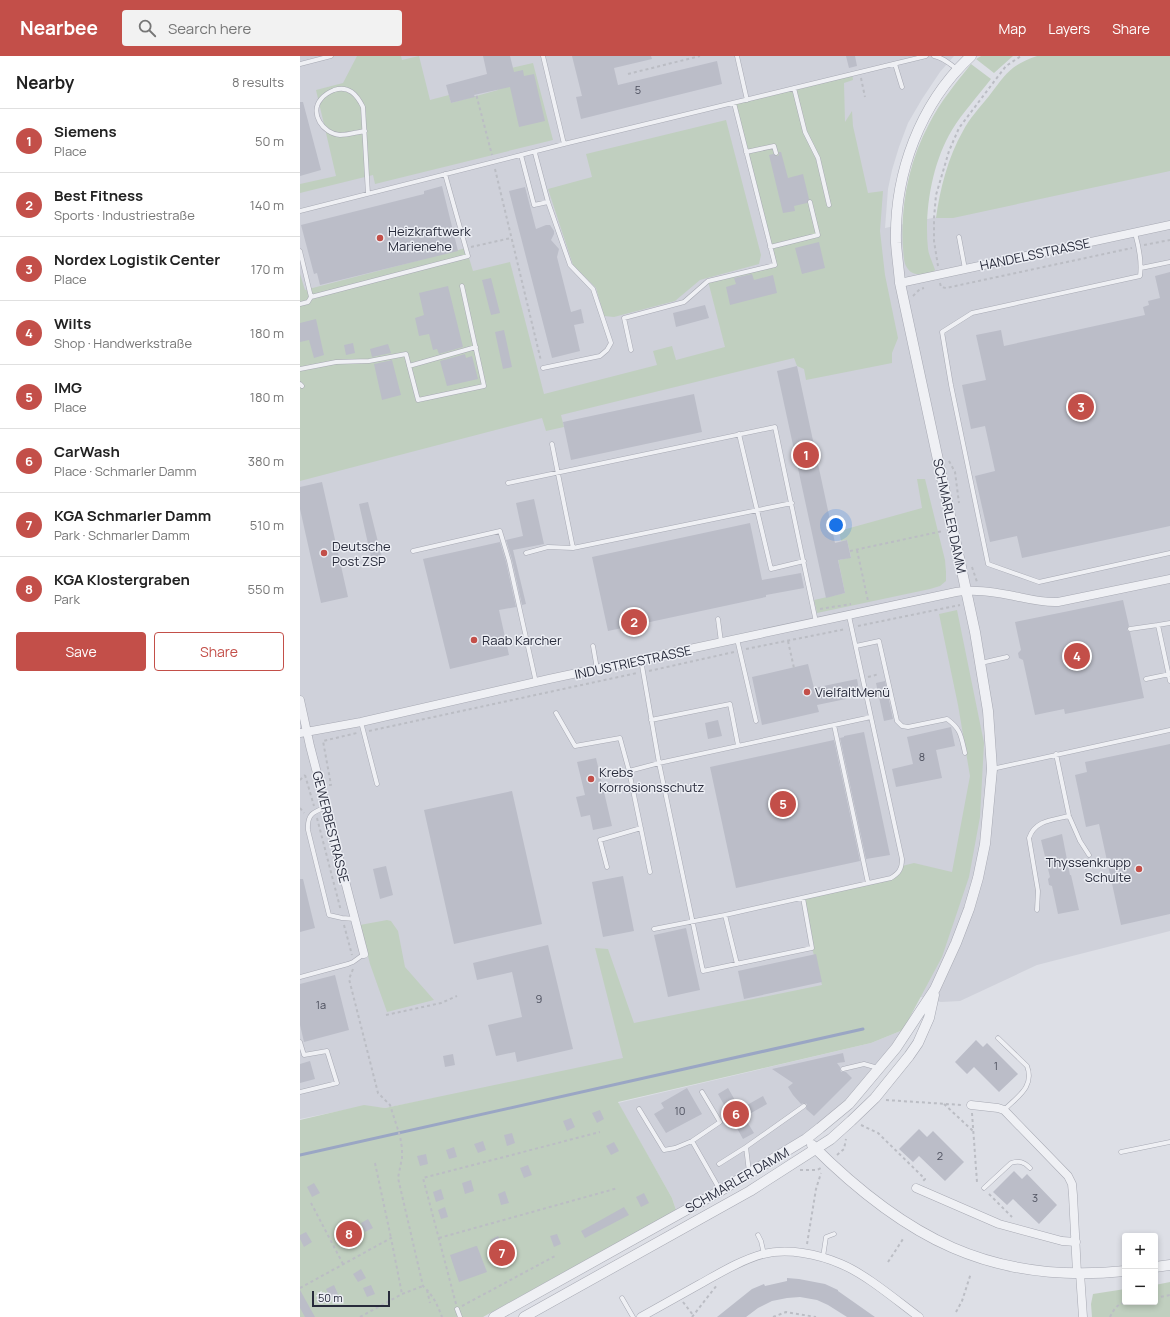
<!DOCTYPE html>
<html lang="en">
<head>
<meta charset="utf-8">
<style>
	:root { --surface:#fff; --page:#f2f2f2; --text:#222; --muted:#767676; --line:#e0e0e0; --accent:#c34f49 }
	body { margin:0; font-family:Manrope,sans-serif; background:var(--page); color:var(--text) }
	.controls { position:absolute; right:12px; bottom:12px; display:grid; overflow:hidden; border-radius:4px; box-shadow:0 2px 6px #0003 }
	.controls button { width:36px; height:36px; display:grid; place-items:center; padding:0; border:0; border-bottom:1px solid var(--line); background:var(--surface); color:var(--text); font:20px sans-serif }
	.scale { position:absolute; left:12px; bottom:10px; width:78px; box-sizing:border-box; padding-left:4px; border:2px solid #282b3b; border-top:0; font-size:11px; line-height:14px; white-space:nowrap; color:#282b3b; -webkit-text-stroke:3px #eceef4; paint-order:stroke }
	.you { position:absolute; left:536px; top:469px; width:14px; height:14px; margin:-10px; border:3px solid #fff; border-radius:50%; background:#1a73e8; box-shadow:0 0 0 6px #1a73e833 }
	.badge { display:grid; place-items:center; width:26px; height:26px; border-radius:50%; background:var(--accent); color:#fff; font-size:13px; font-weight:700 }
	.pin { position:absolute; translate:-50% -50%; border:2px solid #fff; box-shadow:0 1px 4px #0006 }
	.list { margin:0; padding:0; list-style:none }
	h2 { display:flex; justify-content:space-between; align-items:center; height:52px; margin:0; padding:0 16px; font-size:17px }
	h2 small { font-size:13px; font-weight:400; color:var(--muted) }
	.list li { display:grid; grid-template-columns:26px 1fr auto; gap:12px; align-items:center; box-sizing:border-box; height:64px; padding:0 16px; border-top:1px solid var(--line) }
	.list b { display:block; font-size:15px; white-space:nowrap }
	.list p { margin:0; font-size:13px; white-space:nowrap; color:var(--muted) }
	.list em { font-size:13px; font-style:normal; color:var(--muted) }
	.actions { display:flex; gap:8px; padding:12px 16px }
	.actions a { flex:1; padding:9px 0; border:1px solid var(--accent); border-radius:4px; text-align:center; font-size:14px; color:var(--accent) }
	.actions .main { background:var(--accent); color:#fff }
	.icon { flex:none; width:22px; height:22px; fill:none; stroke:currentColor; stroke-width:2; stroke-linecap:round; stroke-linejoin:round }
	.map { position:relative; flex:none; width:870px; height:1261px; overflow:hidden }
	header { display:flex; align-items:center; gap:24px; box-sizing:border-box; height:56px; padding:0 20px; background:var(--accent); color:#fff }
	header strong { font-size:19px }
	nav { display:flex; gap:22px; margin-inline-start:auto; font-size:14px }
	.search { width:280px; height:36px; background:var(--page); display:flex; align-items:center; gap:10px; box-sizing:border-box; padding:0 14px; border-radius:4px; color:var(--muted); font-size:15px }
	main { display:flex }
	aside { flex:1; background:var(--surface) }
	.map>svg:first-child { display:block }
	.built { fill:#cfd1da }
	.green { fill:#c0cfbf }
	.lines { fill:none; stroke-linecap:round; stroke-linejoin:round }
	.stream { stroke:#9aa6c4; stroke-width:3 }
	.building { fill:#bbbdc8 }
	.service-casing { stroke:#a7a9b3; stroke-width:5 }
	.minor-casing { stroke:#a7a9b3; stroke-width:9 }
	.tertiary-casing { stroke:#a7a9b3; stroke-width:11 }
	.path { stroke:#bbbdc4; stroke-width:2; stroke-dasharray:3 3; stroke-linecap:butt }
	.service { stroke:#eff0f4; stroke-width:4 }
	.minor { stroke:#eff0f4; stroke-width:8 }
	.tertiary { stroke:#eff0f4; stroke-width:10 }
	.poi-dot { fill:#c34f49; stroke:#eceef4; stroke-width:1.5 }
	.labels { text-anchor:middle; stroke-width:3; stroke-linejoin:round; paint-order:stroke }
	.number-label { font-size:11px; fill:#4d505e }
	.poi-label { font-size:13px; fill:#282b3b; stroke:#eceef4; text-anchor:start }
	.street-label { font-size:13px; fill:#282b3b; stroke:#eceef4 }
</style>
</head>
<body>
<header>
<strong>Nearbee</strong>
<div class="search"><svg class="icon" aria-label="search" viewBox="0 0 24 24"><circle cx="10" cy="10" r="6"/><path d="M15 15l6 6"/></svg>Search here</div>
<nav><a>Map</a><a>Layers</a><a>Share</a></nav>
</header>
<main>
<aside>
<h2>Nearby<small>8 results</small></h2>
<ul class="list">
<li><span class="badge">1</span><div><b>Siemens</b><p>Place</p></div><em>50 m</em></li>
<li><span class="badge">2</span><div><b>Best Fitness</b><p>Sports · Industriestraße</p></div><em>140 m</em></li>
<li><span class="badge">3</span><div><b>Nordex Logistik Center</b><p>Place</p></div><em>170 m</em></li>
<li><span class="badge">4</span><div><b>Wilts</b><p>Shop · Handwerkstraße</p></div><em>180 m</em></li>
<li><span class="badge">5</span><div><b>IMG</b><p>Place</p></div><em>180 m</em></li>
<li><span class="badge">6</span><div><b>CarWash</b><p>Place · Schmarler Damm</p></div><em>380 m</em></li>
<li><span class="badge">7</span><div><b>KGA Schmarler Damm</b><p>Park · Schmarler Damm</p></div><em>510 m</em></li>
<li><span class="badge">8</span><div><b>KGA Klostergraben</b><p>Park</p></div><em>550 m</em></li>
</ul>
<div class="actions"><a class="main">Save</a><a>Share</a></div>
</aside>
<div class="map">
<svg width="870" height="1261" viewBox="0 0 870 1261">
	<rect width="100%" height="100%" fill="#dddfe6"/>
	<path class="built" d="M0 0H654L640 16 622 43 608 67 599 91 592 114 588 133 585 172 870 112V875L737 909 660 945 641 946 621 941 565 958 85 1052 64 1050 0 1063Z
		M603 974 581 1004 558 1032 534 1055 504 1078 446 1114 376 1154 372 1142 318 1047 571 987Z"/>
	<path class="green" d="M57 0H101L102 4 119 0 130 44 149 39 151 47 198 34 194 16 233 7 253 84 75 128 73 119 0 137V128L36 120 16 34 43 27Z
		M681 0H713L694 17 676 3Z
		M737 0H870V115L653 162H636C640 133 648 101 663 75 669 63 680 51 689 40 705 19 710 9 737 0Z
		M671 8 691 23C678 40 663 56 652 74 632 107 624 155 628 193 629 200 633 207 635 214L633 217C624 218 614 221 608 213 603 207 604 199 603 192 600 150 609 105 629 68 640 46 656 27 671 8Z
		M552 18 553 24 544 27 545 66 552 55 553 70 568 137 583 135 580 175 585 219 598 282 592 297V307L506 324 504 313 497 310 494 302 261 359 264 371 246 375 242 362 0 425V218L5 234 166 192 173 215 210 206 244 338 357 309 353 295 372 290 376 304 425 291 408 225 474 209 434 47Z
		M426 64 461 199 459 208 400 224 375 245 314 261 304 260 296 232 273 209 248 133 292 121 286 98Z
		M617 423H625L645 504 646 516V525L640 530 630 533 517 557 514 544 545 537 537 498H539L540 504 551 501 547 484 541 485 539 475 622 452Z
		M657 554 684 687 680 761 669 821 642 901 603 974 571 987 318 1046 372 1142 376 1154 183 1261H0V1064L64 1049 85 1052 323 1002 295 892 308 893 334 967 522 929 512 892 503 842 591 822 602 810 614 807 652 816 670 720 658 649 639 558Z
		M87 864 91 865 98 875 105 911 134 944 87 956 70 908 60 869Z
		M870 1226V1261H792L791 1248 793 1238 825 1233V1246H855V1229Z"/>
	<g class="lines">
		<path class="stream" d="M0 1099 563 973"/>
	</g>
	<path class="building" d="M183 0H210L214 16 223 14 224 20 234 18 245 65 219 71 210 31 174 39 175 41 151 47 146 29 187 18Z
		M272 0H351L352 3 314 12 318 29 417 5 422 28 281 63 276 41 282 40Z
		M546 0H555L557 10 549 12Z
		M0 46H3L21 114 0 120Z
		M479 96H481L488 122 503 118 509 143 507 147 494 150 495 155 483 157 469 99 473 98 477 100 479 99Z
		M142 130 158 195 20 229 17 217 14 218 1 169 124 138V135Z
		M225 131 236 173 246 169H250L254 175V178L251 184 259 193 257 201 271 256 281 253 284 267 274 269 280 295 252 302 209 135Z
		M519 186 525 212 502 218 495 192Z
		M870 216V470L722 502 717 480 690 486 675 420 695 415 685 370 671 373 662 329 686 324 676 279 701 274 704 290 845 259 843 251 849 249 848 245 860 242 855 220Z
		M452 218 454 224 473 219 477 237 430 249 426 231 436 228 434 222Z
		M191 222 200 257 191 259 182 224Z
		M148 230 163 291 139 298 137 293 133 294 129 278 119 280 115 262 124 259 119 237Z
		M405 249 409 262 376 271 373 257Z
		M16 263 24 299 14 302 9 284 0 286V267Z
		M204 274 212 311 203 313 195 276Z
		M53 287 55 297 46 299 44 289Z
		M88 288 91 297 72 301 70 293Z
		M165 298 166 302 172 300 178 323 147 330 140 305Z
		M92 304 101 339 82 344 74 308Z
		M497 310 535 487 547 484 551 502 538 504 545 537 526 542 477 315Z
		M394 338 402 376 271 404 263 366Z
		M22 426 48 541 21 547 0 453V431Z
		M234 443 244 488 213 494 226 548 222 549 212 504 206 484 223 480 216 447Z
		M68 446 82 502 72 505 59 448Z
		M450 467 462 524 501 517 504 532 466 539V541L308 575 292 501Z
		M200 486 206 506 216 551 199 554 209 599 150 613 123 503Z
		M823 544 829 570 827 574 830 576 844 642 765 658 764 653 735 659 723 604 719 602 718 597 721 594 715 566Z
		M508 608 514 632 557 623 560 640 517 649 519 656 462 669 452 621Z
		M585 625 593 663 584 665 576 627Z
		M418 664 422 680 408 683 405 667Z
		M651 671 655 690 636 694 642 722 596 731 592 713 613 708 607 681Z
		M564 676 590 799 566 803 540 682 544 681V680Z
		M534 684 560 805 436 832 410 711Z
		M870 688V858L821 869 799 768 786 771 775 719 787 716 785 706Z
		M296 702 312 770 293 774 290 759 281 761 276 741 285 739 277 706Z
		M212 735 242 868 154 888 124 754Z
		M762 778 770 819H771L779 854 758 858 752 830 749 829 748 823 750 821 741 784Z
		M86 810 93 839 80 843 73 813Z
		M323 820 334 875 303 881 292 826Z
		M0 823H3L15 872 0 876Z
		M386 872 400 934 368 941 354 879Z
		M248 889 273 993 217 1006 215 996 196 1000 188 969 222 961 212 916 177 924 173 907Z
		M516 898 522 926 444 943 438 915Z
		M35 919 49 974 4 986 0 969V928Z
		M676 984 683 991 687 987 718 1018 699 1036 674 1011 667 1018 655 1006Z
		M543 997 545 1006 537 1007 540 1011V1013L541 1016H546L552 1022 514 1060 506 1053 507 1050V1048L504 1047 501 1048 493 1039 488 1031 493 1027 472 1013Z
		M153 998 155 1009 145 1011 143 1000Z
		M10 1005 15 1023 0 1027V1008Z
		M387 1032 402 1058 366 1077 354 1058 364 1052 361 1047Z
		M428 1032 440 1053 463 1040 467 1048 444 1061 454 1077 443 1083 418 1038Z
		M300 1054 304 1063 297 1067 292 1057Z
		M271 1062 275 1071 267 1075 263 1065Z
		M619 1073 627 1081 633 1075 664 1106 645 1125 619 1100 613 1106 599 1093Z
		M212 1077 215 1087 207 1090 204 1079Z
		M183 1085 186 1094 178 1097 174 1088Z
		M314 1086 319 1095 311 1099 306 1090Z
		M154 1091 157 1101 149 1103 146 1094Z
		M126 1098 128 1108 120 1110 117 1100Z
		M228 1109 232 1119 224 1122 220 1112Z
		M714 1115 722 1123 727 1118 757 1149 739 1168 713 1143 707 1149 693 1136Z
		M171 1124 174 1135 165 1138 162 1127Z
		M14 1127 20 1137 12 1141 7 1131Z
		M141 1133 144 1143 136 1146 133 1136Z
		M205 1135 209 1147 201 1149 198 1138Z
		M344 1137 349 1147 341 1151 336 1141Z
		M145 1151 148 1161 141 1163 138 1154Z
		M324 1151 329 1159 285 1182 281 1175Z
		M68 1163 73 1172 65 1176 61 1167Z
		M6 1176 12 1186 4 1191 0 1183V1179Z
		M257 1178 261 1188 254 1191 250 1180Z
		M198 1180 203 1189 194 1193 190 1184Z
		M176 1190H177L187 1216 159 1226 150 1199Z
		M61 1213 66 1222 58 1226 53 1218Z
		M487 1222 499 1223 525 1228 538 1234V1235L575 1261H547L528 1249 517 1244 500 1241 487 1242 472 1245 458 1252 446 1261H417L452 1233 464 1228 465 1230 487 1225Z
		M34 1229 38 1238 30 1242 26 1233Z
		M71 1229 75 1238 67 1241 63 1232Z
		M0 1234 15 1261H5L0 1252Z"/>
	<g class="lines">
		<defs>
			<path id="service" d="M243 0 264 88
				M437 0 447 44
				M634 0C644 2 650 8 658 14
				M0 8 31 0
				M595 8 602 31
				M494 32 505 76 518 102 529 149
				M65 75C57 76 48 79 40 79 23 78 9 57 21 43 25 38 29 36 34 34 49 29 57 39 63 51L68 138
				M446 96 474 90 476 97
				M235 97 248 146 270 209 293 233 311 287 307 294 300 300 243 312
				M221 99 234 149 248 146
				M0 155 264 88 626 0
				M835 177C839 191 842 205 840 220L672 257 642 276 651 329 688 508 739 526 870 497
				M659 181 665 213
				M470 191 518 179 510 146
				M0 195 11 241
				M841 212 870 206
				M0 248 8 246 11 241 168 200 145 118
				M331 294 324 262 384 246 408 225 475 209 434 47
				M109 310 176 291
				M0 313 36 306 69 305 106 298 118 344 184 330 162 230
				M0 328 2 330
				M439 378 471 513 504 505
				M252 388 273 492
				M208 427 475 371 516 566
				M113 495 200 475 209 505 235 622
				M226 497 248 491 273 492 492 447
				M418 563 421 586
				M870 567 858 569 870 625
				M830 573 858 569
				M437 583 456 665
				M293 590 297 613
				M556 590 579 585 597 665 602 670 608 671 647 663C661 673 661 680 665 697
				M341 604 359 707 571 661
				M681 607 707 601
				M846 623 870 618
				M256 657 275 690 320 682 329 715 359 707 403 915 512 892 503 842
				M351 664 430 648 438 689
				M61 666 77 728
				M534 669 568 827
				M756 698 769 760 780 785 789 799
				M692 713 870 674
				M329 715 350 816
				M26 751C13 756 7 758 8 774L29 859 42 862 55 863
				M307 811 300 784 341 772
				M737 854 738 835 729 782C735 764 753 764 769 760
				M425 859 437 908
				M354 873 425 859 591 822C599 817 602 813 602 803L549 560
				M0 921 48 908 53 906 64 898
				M698 982 727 1010C735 1031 717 1041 704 1054
				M0 986 4 999 27 995 37 1027 0 1036
				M543 1013 564 1008 578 1012
				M339 1053 364 1094 375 1092 392 1085 420 1134
				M392 1085 420 1066 402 1036
				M821 1096 870 1086
				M419 1108 446 1091
				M449 1116 446 1091 504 1050
				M684 1132 711 1107C719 1104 724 1106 730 1112
				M458 1179 461 1185 464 1198
				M523 1201 526 1181 534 1178
				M322 1242 333 1261
				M157 1253 160 1261"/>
			<path id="minor" d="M600 227 870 169
				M0 644 10 690 64 898
				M0 677 61 666 249 623 656 536C674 533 692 536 709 539 725 542 741 547 758 546L870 523
				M671 1049 698 1052 704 1054 768 1120 772 1128 773 1139 777 1217
				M616 1132 699 1168 762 1185 776 1186
				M780 1217 783 1261
				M341 1261C361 1250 380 1239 400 1228 420 1217 441 1204 463 1198 488 1192 518 1198 541 1208 567 1219 596 1244 619 1261"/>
			<path id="tertiary" d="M512 1089C604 1181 691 1229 825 1215
				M855 1211 870 1209
				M194 1261 420 1135 506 1083 520 1072 549 1048 596 992 635 933 656 887 669 853 678 822 685 788 692 713 688 655 675 576 600 227C599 214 597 201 596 187 594 118 620 47 671 0
				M224 1261 450 1135 531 1083 551 1065 575 1042 609 1000 618 987 629 962 634 939"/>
		</defs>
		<use href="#service" class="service-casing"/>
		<use href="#minor" class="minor-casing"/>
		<use href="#tertiary" class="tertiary-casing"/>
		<path class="path" d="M328 18 400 0
			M561 22 565 41
			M175 34 192 99
			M195 113 241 305
			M844 189 870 184
			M171 191 211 182
			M638 210 634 185V162L636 139 649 95 659 72 696 23 706 10 721 0
			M640 227 641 231 646 232 832 192
			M613 240 620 233 624 232
			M649 405 655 416 659 447
			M557 494 568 545
			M550 495 643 475
			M672 511 677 526
			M520 553 551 548
			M558 570 660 549
			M488 585 494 612
			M446 593 546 573
			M349 615 434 596
			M568 621 579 618
			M69 675 337 617
			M5 719 14 750
			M0 724 5 719
			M29 729H31L23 685 57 677
			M0 752 4 757
			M17 762 41 855
			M44 869 52 899
			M53 913 49 923 78 1037 90 1049 100 1080 102 1092V1102L98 1122 123 1230C133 1239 137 1248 142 1261
			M86 959 141 947 157 940
			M586 1044 662 1049
			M644 1048 673 1075
			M672 1057 677 1126 679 1127
			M561 1069 578 1077 625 1123 623 1125
			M537 1099 544 1093 546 1083
			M75 1107 91 1182
			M500 1114H517L521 1112
			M689 1138 712 1161
			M11 1147 43 1208
			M139 1182 318 1132
			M507 1188 516 1133 521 1117
			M588 1206 603 1183
			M0 1232 91 1182 102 1238
			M127 1234 130 1247
			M855 1242 870 1239
			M383 1246 393 1259
			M156 1248 123 1122 300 1076
			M162 1250 255 1200
			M656 1256 662 1245 671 1217
			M60 1261 102 1238 123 1230
			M392 1261 417 1229
			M473 1261 486 1256 516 1261
			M810 1261C814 1253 817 1248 826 1246"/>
		<use href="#service" class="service"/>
		<use href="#minor" class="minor"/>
		<use href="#tertiary" class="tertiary"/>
	</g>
	<g class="poi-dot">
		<circle cx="80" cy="182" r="4"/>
		<circle cx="24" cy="497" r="4"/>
		<circle cx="174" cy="584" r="4"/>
		<circle cx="507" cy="636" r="4"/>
		<circle cx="291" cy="723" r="4"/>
		<circle cx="839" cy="813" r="4"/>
	</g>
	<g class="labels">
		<g class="number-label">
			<text x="338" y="38">5</text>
			<text x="622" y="705">8</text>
			<text x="239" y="947">9</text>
			<text x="21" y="953">1a</text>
			<text x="696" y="1014">1</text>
			<text x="380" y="1059">10</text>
			<text x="640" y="1104">2</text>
			<text x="735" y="1146">3</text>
		</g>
		<g class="poi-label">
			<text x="88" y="180">Heizkraftwerk<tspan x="88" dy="15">Marienehe</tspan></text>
			<text x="32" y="495">Deutsche<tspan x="32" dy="15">Post ZSP</tspan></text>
			<text x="182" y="589">Raab Karcher</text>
			<text x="515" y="641">VielfaltMenü</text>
			<text x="299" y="721">Krebs<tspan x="299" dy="15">Korrosionsschutz</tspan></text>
			<text x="831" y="811" text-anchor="end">Thyssenkrupp<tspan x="831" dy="15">Schulte</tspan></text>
		</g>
		<g class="street-label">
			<text transform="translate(735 198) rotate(-12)" y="5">HANDELSSTRASSE</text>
			<text transform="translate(650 460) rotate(78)" y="5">SCHMARLER DAMM</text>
			<text transform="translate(333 606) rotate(-12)" y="5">INDUSTRIESTRASSE</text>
			<text transform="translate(31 771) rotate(76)" y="5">GEWERBESTRASSE</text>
			<text transform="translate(437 1124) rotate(-30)" y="5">SCHMARLER DAMM</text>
		</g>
	</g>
</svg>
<div class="controls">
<button>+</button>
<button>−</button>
</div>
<div class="scale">50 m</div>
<div class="you"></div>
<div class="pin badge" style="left:506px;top:399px">1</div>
<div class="pin badge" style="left:334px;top:566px">2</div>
<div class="pin badge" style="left:781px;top:351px">3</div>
<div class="pin badge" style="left:777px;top:600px">4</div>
<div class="pin badge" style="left:483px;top:748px">5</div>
<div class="pin badge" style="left:436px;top:1058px">6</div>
<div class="pin badge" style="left:202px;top:1197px">7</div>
<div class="pin badge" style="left:49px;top:1178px">8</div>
</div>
</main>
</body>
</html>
